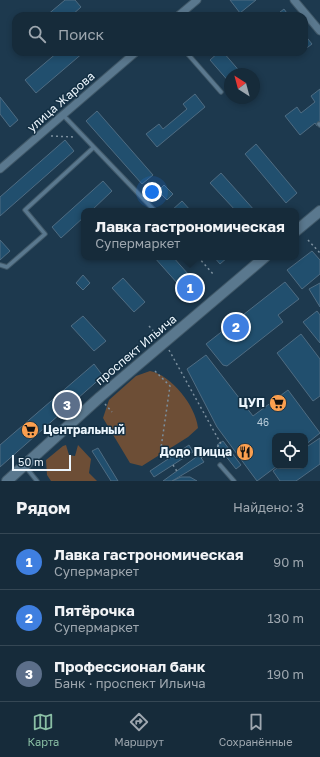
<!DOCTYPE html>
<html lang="ru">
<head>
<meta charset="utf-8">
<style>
	:root { --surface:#162b3a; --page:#1f3342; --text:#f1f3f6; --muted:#9ea7af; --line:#354754; --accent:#8abfa5 }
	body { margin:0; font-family:"Golos Text",sans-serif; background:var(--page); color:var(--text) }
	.controls { position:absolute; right:12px; bottom:12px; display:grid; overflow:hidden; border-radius:8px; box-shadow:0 2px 6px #0003 }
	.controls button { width:36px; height:36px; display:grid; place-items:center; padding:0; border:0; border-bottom:1px solid var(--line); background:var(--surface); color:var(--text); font:20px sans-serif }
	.compass { position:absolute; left:224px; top:68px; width:36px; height:36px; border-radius:50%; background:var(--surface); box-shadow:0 2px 6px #0003; rotate:324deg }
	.scale { position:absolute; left:12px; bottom:10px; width:59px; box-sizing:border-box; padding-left:4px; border:2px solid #ecf6fd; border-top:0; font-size:11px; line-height:14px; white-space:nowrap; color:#ecf6fd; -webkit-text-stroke:3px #132f43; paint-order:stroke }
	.you { position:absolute; left:152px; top:192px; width:14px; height:14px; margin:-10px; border:3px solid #fff; border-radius:50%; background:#1a73e8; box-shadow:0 0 0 6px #1a73e833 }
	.badge { display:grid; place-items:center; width:26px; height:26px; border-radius:50%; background:var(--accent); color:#fff; font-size:13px; font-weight:700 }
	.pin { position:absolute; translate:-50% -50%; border:2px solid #fff; box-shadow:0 1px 4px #0006 }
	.popup { position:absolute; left:81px; top:208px; width:218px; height:52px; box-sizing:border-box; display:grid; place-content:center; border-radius:8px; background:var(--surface); filter:drop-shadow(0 1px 3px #0005); font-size:13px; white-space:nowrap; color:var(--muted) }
	.popup b { font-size:15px; color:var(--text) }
	.popup::after { content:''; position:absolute; left:50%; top:100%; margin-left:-8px; border:8px solid transparent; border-top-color:var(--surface) }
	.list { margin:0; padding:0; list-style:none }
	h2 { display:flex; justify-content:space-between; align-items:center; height:52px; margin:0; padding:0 16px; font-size:17px }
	h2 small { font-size:13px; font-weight:400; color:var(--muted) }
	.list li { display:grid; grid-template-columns:26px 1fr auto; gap:12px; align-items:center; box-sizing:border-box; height:56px; padding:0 16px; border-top:1px solid var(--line) }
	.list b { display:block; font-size:15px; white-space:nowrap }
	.list p { margin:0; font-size:13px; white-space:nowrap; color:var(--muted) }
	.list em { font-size:13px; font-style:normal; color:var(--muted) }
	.icon { flex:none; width:22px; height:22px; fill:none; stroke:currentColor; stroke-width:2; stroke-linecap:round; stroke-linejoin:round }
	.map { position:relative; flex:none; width:320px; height:481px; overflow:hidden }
	.search { position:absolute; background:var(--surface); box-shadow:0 2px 6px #0003; left:12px; right:12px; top:12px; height:44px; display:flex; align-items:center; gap:10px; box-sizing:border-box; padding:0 14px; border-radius:12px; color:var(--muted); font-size:15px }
	.sheet { height:220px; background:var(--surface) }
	nav { display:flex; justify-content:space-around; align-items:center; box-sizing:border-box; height:56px; border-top:1px solid var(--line); background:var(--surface); font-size:11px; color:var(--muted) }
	nav a { display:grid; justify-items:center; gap:2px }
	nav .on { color:var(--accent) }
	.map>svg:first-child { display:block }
	.green { fill:#6d4e36 }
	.building { fill:#214f6e; stroke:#4f6c82 }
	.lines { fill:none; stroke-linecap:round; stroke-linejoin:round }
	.lane-casing { stroke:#405868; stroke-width:5.5 }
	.street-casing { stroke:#405868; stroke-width:9 }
	.secondary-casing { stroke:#405868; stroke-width:12 }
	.path { stroke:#7c909f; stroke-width:1.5; stroke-dasharray:2 3; stroke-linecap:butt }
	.lane { stroke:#5a788e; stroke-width:3.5 }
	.street { stroke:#5a788e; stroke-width:7 }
	.secondary { stroke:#5a788e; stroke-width:10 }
	.labels { text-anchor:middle; stroke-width:3; stroke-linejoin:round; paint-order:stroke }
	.number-label { font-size:10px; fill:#b9ccd9 }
	.street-label { font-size:12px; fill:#ecf6fd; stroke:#132f43 }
	.poi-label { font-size:12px; font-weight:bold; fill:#ecf6fd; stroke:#132f43; text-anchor:end }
</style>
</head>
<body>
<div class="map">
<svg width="320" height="481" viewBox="0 0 320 481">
	<rect width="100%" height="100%" fill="#1d394e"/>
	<path class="green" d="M150 371C171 375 196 406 198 428L188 437 142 466 130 463 103 418 109 400 136 376Z
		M66 445 69 455 75 456 78 445 91 459 89 473 97 481H51L47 475 46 460 63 446Z"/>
	<path class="building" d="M65 0H75L81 7 71 16H46Z
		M230 0H256L240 13Z
		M284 9 289 16H275Z
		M304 34 312 44 304 50Z
		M58 52H84L36 93 25 80Z
		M219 52H223L242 74H230V83L210 60Z
		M320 89V123L317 126 315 123 300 135 285 116 297 107 301 113 315 102 311 96Z
		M195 94 205 107 157 147 146 134 159 124 163 129 187 109 183 104Z
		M0 97 18 120 10 127 0 114Z
		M97 111 153 175 142 184 86 121Z
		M65 140 74 151 0 216V197Z
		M256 144 297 193 286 203 245 154Z
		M221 173 255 211H236L210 183Z
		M103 181 112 191 91 211H84V217L61 238 52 227Z
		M164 185 173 194 167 200 158 191Z
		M182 201 191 211H171Z
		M0 240 10 251 0 260Z
		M312 251 320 260V274L302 289 287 270Z
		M154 257H173L196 283 186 293Z
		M214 257H228L220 264Z
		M83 275 90 283 83 290 76 283Z
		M123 278 145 302 134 312 112 288Z
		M285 282 299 299 278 315 283 322 227 366 223 365 206 344Z
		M320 283V307L309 289Z
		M317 311 320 315V343L303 322Z
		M83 316 106 341 94 351 71 326Z
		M301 334 320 359V396L313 401 277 353Z
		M206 355 253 416 288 390 320 433 305 445V436H275V466H277L257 481 217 427 187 369Z
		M94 364 103 376 0 467V445Z
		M320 438V464L296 481H280L273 471 280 466H305V448Z
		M223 441 241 465 236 469 217 445Z
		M189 445 193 452 154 477 150 471Z
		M98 448 118 481H111L92 451Z
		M199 455 204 462 172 481H163Z
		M181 477H190L197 481H172Z"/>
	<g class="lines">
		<defs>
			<path id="lane" d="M186 52 221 92
				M63 115 155 211
				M319 124 320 125
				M0 265 7 267 45 234 25 210 93 148
				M220 465 234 481
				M25 466 37 481"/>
			<path id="street" d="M294 0 320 31
				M178 16 197 0
				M0 169 136 52"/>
			<path id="secondary" d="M296 231 320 211
				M7 481 100 397 265 257"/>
		</defs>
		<use href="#lane" class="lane-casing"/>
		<use href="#street" class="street-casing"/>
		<use href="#secondary" class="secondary-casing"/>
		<path class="path" d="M51 136 75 137
			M308 240 320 253
			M198 257 214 275
			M149 326 158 336
			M169 350 221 444 201 458
			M155 371 170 386 161 448 168 459
			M105 404 112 412
			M173 465 178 473"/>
		<use href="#lane" class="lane"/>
		<use href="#street" class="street"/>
		<use href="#secondary" class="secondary"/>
	</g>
	<defs>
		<symbol id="supermarket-disc" viewBox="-11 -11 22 22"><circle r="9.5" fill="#fa9f4f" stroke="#132f43"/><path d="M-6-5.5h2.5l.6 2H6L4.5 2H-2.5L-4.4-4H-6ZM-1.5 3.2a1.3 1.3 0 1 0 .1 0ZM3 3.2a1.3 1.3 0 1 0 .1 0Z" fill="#111"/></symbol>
		<symbol id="restaurant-disc" viewBox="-11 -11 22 22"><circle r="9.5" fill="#fa9f4f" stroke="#132f43"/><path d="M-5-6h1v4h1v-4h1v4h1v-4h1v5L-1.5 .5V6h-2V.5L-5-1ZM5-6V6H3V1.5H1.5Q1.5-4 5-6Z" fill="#111"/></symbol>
	</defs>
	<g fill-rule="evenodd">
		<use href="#supermarket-disc" x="268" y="393" width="20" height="20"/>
		<use href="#supermarket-disc" x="20" y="420" width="20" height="20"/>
		<use href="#restaurant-disc" x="235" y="442" width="20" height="20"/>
	</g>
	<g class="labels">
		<g class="number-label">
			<text x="263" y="426">46</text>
		</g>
		<g class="street-label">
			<text transform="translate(61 102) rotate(-41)" y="4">улица Жарова</text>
			<text transform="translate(136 350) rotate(-40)" y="4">проспект Ильича</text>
		</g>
		<g class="poi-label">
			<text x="265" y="407">ЦУП</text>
			<text x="43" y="434" text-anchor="start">Центральный</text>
			<text x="232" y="456">Додо Пицца</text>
		</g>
	</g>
</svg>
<div class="controls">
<button><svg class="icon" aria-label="locate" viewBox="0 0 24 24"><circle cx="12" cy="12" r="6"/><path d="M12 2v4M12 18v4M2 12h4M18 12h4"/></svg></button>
</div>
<svg class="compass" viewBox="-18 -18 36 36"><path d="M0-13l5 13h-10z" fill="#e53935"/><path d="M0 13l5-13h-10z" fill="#9ea7af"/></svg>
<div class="scale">50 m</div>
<div class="you"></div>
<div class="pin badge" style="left:190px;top:288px;background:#3f7fe0">1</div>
<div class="popup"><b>Лавка гастрономическая</b>Супермаркет</div>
<div class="pin badge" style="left:236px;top:327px;background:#3f7fe0">2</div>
<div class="pin badge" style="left:67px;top:405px;background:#5c6f8a">3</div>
<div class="search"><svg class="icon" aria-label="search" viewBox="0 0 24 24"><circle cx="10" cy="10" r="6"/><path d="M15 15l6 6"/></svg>Поиск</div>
</div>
<section class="sheet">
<h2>Рядом<small>Найдено: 3</small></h2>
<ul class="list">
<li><span class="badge" style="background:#3f7fe0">1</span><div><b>Лавка гастрономическая</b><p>Супермаркет</p></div><em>90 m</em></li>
<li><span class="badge" style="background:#3f7fe0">2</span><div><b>Пятёрочка</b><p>Супермаркет</p></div><em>130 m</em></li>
<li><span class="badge" style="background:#5c6f8a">3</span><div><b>Профессионал банк</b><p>Банк · проспект Ильича</p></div><em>190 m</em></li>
</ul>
</section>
<nav>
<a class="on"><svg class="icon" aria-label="map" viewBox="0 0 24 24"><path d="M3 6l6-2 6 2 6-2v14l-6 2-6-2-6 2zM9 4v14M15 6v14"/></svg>Карта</a>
<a><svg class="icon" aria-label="directions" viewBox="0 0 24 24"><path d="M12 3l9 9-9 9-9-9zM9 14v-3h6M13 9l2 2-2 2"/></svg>Маршрут</a>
<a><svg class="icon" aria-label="saved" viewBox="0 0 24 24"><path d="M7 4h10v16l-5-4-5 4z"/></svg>Сохранённые</a>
</nav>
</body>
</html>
